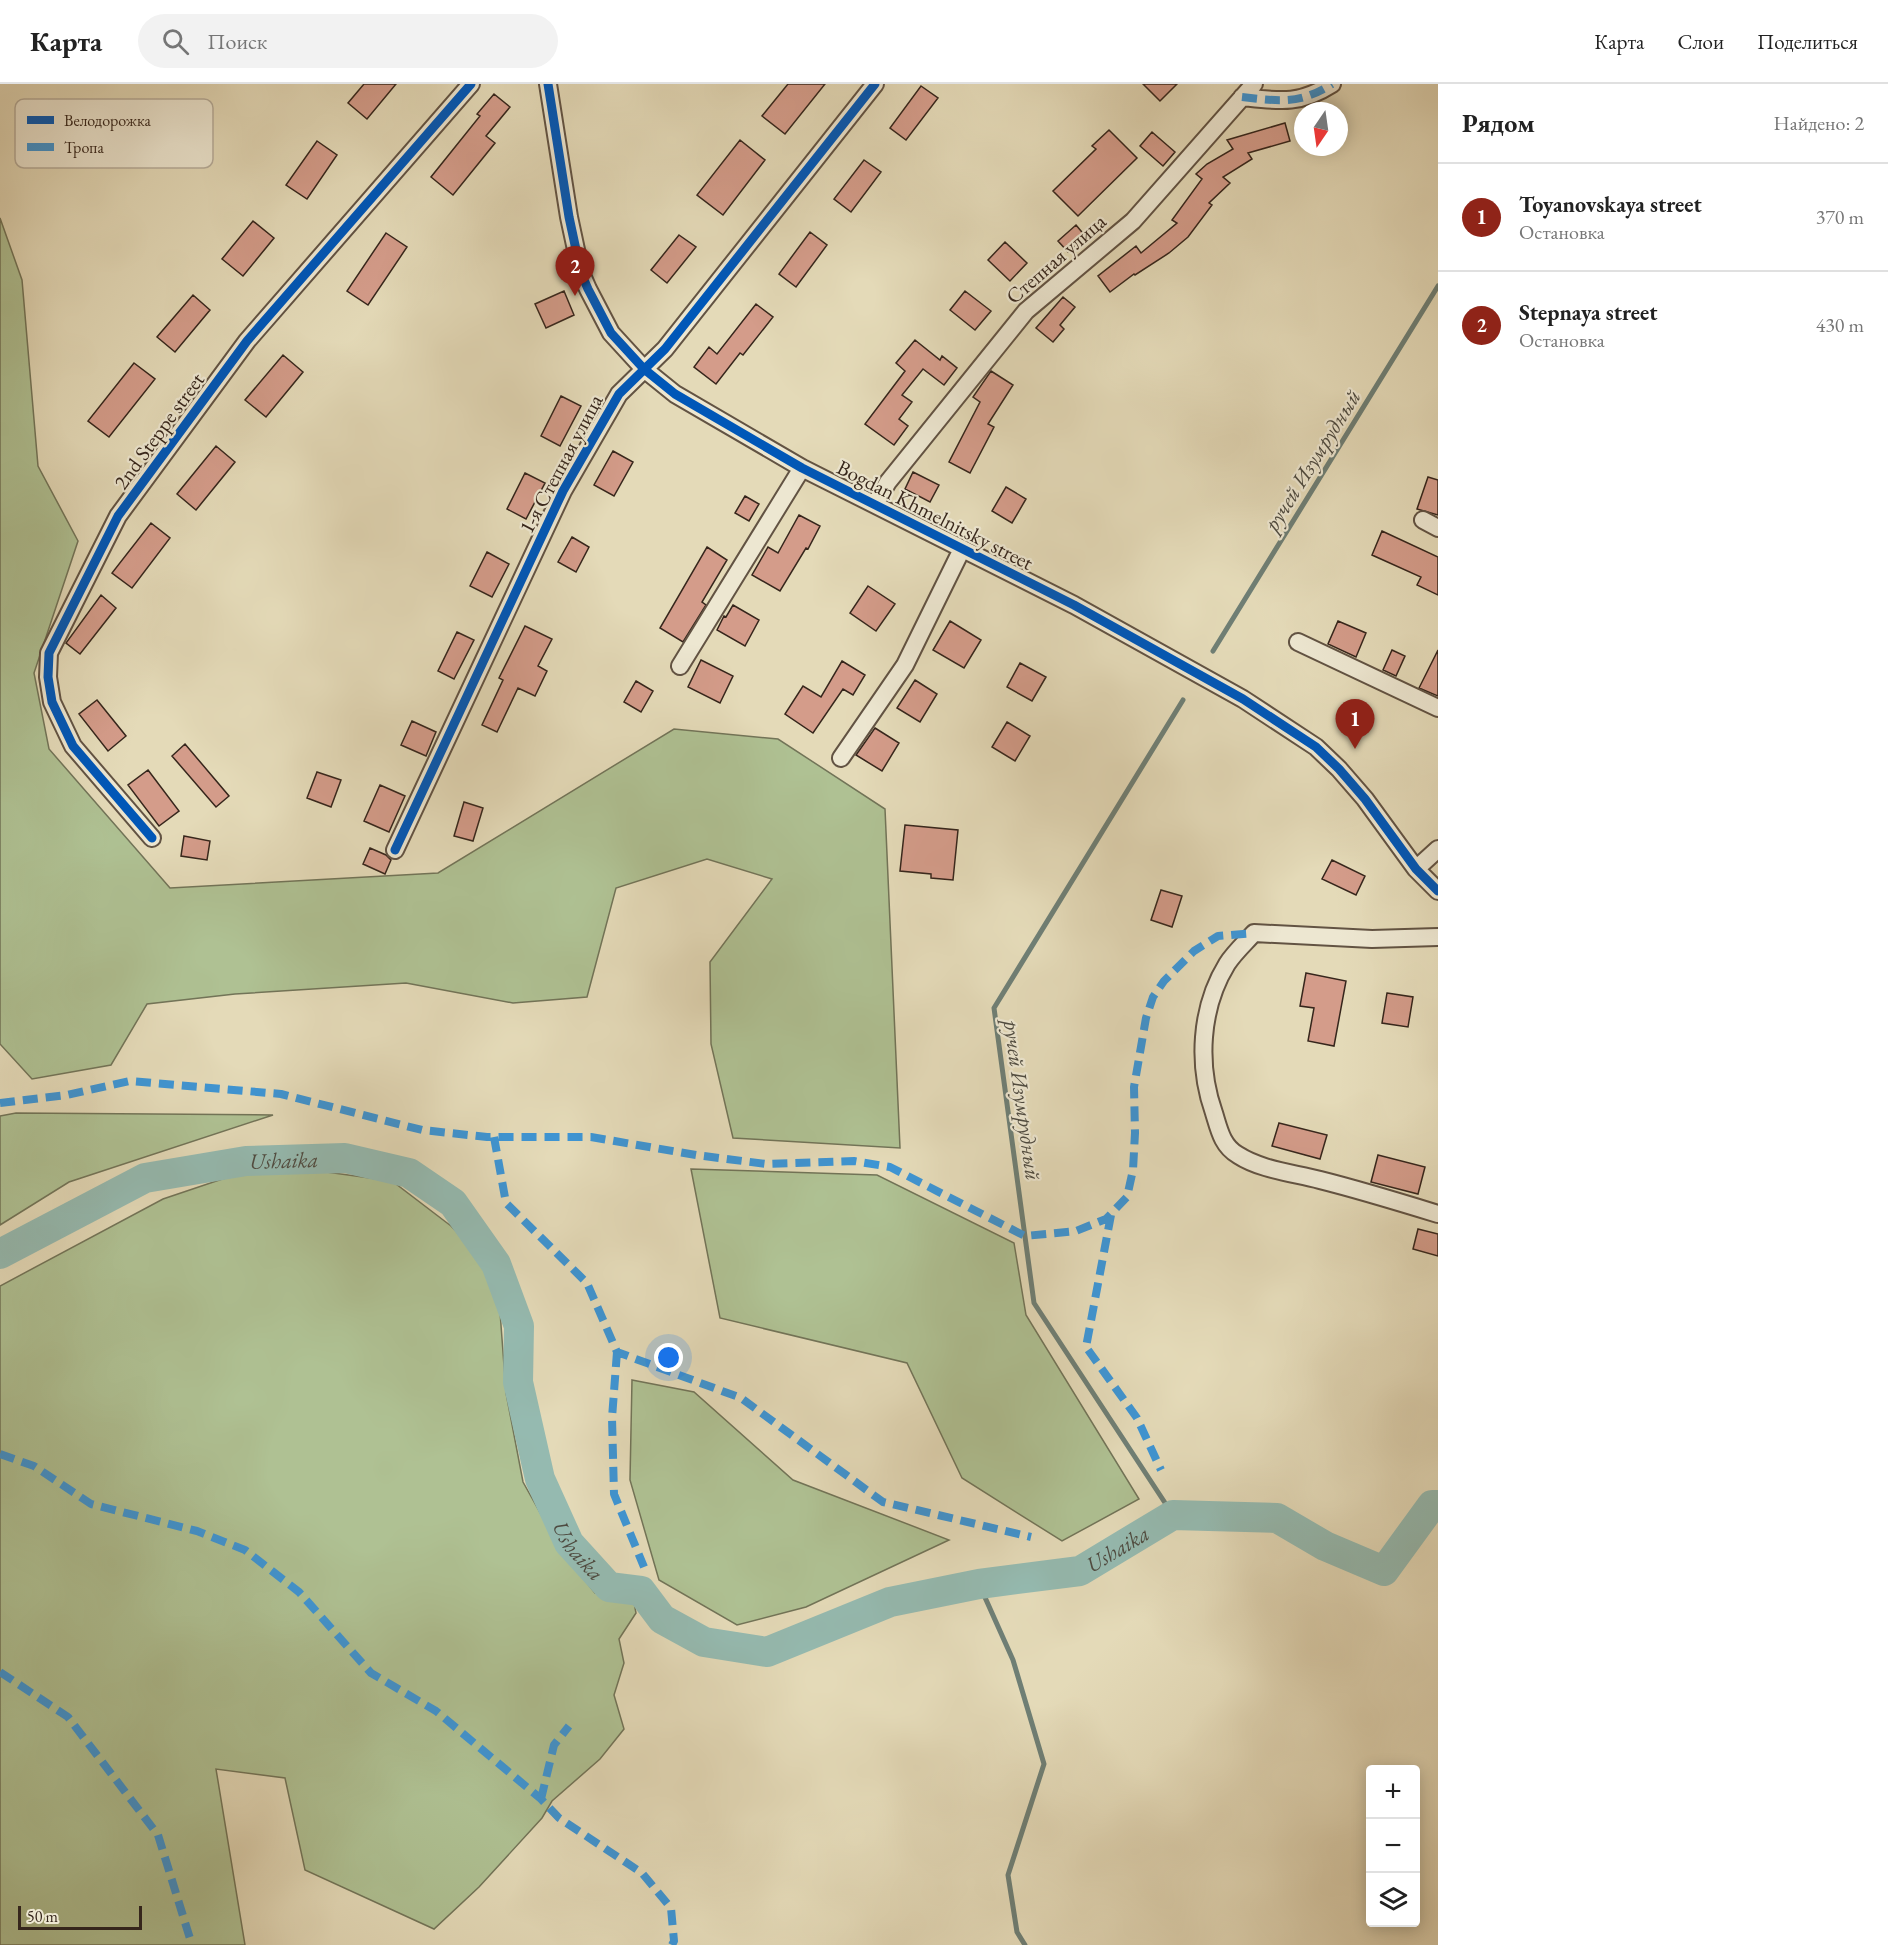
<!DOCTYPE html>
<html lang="ru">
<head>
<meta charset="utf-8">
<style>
	:root { --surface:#fff; --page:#f2f2f2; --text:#222; --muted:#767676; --line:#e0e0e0; --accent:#8f2418 }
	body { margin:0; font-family:"EB Garamond",serif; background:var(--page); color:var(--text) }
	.controls { position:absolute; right:18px; bottom:18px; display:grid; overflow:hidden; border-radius:6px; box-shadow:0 3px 15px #0003 }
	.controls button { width:54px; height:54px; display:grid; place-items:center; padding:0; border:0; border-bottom:2px solid var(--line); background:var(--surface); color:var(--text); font:30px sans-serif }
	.compass { position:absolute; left:1294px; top:18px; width:54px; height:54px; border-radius:50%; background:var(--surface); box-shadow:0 3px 15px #0003; rotate:193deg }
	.scale { position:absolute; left:18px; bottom:15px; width:124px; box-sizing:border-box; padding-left:6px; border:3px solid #36261c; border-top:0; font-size:16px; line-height:21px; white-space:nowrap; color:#36261c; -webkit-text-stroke:4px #ede7d1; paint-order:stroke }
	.you { position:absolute; left:669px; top:1274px; width:21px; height:21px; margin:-15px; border:4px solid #fff; border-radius:50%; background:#1a73e8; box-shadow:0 0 0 9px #1a73e833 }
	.badge { display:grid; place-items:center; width:39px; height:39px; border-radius:50%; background:var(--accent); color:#fff; font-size:20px; font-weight:700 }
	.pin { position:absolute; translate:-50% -50px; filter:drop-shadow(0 2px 3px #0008) }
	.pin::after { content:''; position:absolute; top:32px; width:21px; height:18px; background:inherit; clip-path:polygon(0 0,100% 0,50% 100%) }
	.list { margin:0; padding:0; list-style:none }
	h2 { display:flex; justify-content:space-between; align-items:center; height:78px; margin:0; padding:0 24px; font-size:26px }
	h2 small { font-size:20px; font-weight:400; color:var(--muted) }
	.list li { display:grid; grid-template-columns:39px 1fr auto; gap:18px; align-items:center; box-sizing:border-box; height:108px; padding:0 24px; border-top:2px solid var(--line) }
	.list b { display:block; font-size:22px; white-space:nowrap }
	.list p { margin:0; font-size:20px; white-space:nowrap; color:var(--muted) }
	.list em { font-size:20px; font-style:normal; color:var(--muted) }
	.icon { flex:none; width:33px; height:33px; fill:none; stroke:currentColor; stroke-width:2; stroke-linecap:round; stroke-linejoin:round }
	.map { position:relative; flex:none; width:1438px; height:1861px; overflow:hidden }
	header { display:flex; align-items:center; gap:36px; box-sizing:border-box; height:84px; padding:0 30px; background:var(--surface); border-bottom:2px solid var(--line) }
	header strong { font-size:28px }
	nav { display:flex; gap:33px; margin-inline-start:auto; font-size:21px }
	.search { width:420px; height:54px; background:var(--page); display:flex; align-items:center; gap:15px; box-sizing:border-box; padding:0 21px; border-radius:33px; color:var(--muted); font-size:22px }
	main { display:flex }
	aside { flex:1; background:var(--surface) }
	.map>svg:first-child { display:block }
	.green { fill:#afc193; stroke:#727458; stroke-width:1.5 }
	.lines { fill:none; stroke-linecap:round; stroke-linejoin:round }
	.stream { stroke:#6f7f75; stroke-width:5 }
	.river { stroke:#95bab0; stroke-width:30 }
	.building { fill:#d49c8a; stroke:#36261c; stroke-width:1.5 }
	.minor-casing { stroke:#625343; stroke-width:20 }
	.minor { stroke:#ede7d1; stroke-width:16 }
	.quiet { stroke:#3e95d4; stroke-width:8; stroke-dasharray:15 8; stroke-linecap:butt }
	.cycleway-casing { stroke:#ede7d1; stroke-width:13 }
	.cycleway { stroke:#0057b8; stroke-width:9 }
	.labels { text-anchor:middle; stroke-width:4.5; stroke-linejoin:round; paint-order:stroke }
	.street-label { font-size:21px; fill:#36261c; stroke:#ede7d1 }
	.water-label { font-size:22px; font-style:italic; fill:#4e4b41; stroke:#ede7d1 }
	.key { fill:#ede7d1; stroke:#b6ad9b; stroke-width:1.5 }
	.key-label { font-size:16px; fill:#36261c }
</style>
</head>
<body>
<header>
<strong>Карта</strong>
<div class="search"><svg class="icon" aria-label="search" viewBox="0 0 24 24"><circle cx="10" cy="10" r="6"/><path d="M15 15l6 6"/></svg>Поиск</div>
<nav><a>Карта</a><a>Слои</a><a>Поделиться</a></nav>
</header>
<main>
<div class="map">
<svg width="1438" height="1861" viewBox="0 0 1438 1861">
	<rect width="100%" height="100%" fill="#e4dab8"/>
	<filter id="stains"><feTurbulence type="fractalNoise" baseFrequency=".00333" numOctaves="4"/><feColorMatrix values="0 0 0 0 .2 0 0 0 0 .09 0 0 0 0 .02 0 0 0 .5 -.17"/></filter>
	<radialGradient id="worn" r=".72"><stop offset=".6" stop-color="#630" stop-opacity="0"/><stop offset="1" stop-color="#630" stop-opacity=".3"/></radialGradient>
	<path class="green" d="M0 134 22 196 38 382 78 457 34 589 49 665 170 804 438 789 674 645 778 655 885 725 900 1064 733 1054 711 960 710 878 772 795 707 775 616 804 587 913 513 919 406 899 235 910 147 920 111 981 32 995 0 960Z
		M16 1029 273 1031 69 1098 0 1141V1032Z
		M691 1085 877 1091 1014 1159 1026 1231 1139 1415 1062 1457 962 1394 907 1279 720 1234Z
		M246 1087H319L392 1097 451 1142 478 1170 499 1214 506 1309 523 1398 561 1466 595 1509 633 1513 636 1529 619 1555 624 1579 614 1611 624 1645 600 1675 552 1717 542 1734 479 1803 434 1845 305 1786 285 1694 216 1685 245 1861H0V1202L163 1115Z
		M632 1296 694 1308 793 1396 949 1456 806 1523 737 1541 659 1496 630 1396Z"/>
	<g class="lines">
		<path class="stream" d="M1213 567 1438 202
			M1173 1431 1034 1219 994 924 1183 616
			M979 1500 1013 1576 1044 1680 1008 1791 1017 1848 1025 1861"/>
		<path class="river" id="s1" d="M0 1170 145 1094 246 1077 345 1074 409 1089 453 1119 496 1180 519 1242 518 1298 540 1395 569 1459 609 1503 641 1507 662 1535 704 1558 767 1568 890 1518 979 1500 1080 1487 1173 1431 1277 1434 1325 1462 1384 1487 1432 1421H1438"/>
	</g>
	<path class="building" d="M364 0H396L367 35 348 19Z
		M788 0H825L785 50 762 32Z
		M1143 0H1177L1160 17Z
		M921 2 938 14 906 56 890 44Z
		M494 10 510 23 486 52 495 59 453 111 431 93 480 32 477 30Z
		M1285 39 1290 57 1248 69 1252 75 1223 93 1230 99 1209 119 1212 121 1188 153 1169 169 1135 191 1134 190 1110 208 1098 192 1136 162 1141 169 1177 139 1172 136 1202 95 1196 90 1207 80 1233 65 1227 56Z
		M1109 46 1137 74 1078 132 1053 107 1096 65 1092 62Z
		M1152 48 1175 68 1163 82 1140 62Z
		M740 56 765 76 723 131 697 111Z
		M317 57 337 71 307 115 286 101Z
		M864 76 881 88 851 128 834 115Z
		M253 137 274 154 243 192 222 175Z
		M1076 141 1086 153 1068 168 1058 157Z
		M810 148 827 161 796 203 779 190Z
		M386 149 407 163 368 221 347 207Z
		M679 151 696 163 667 199 651 186Z
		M1005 158 1027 179 1010 197 988 176Z
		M564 207 574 231 546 244 535 220Z
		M965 207 991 227 975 246 950 226Z
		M193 211 210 226 175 268 157 253Z
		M1063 213 1075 223 1060 241 1064 245 1053 258 1036 244Z
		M756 220 773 233 743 271 740 269 716 300 694 283 709 263 717 270Z
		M915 256 940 276 942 272 957 284 944 301 923 285 902 311 912 318 899 335 908 342 894 361 865 340 905 287 896 279Z
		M283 271 303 288 266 333 245 316Z
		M134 279 155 295 109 353 88 337Z
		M991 287 1013 301 988 340 994 343 970 389 949 378 980 318 973 313Z
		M561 312 581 322 560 362 541 352Z
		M216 362 235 378 196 426 177 410Z
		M613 367 633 378 614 412 594 401Z
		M913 388 939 401 930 418 905 405Z
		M525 389 545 399 526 435 507 425Z
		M1428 393 1438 396V431L1417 425Z
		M1006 403 1026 415 1012 439 992 427Z
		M745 412 759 420 749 437 735 429Z
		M799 431 820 442 808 465 806 464 780 507 752 491 768 463 778 469Z
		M151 439 170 454 132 504 112 489Z
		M1382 447 1438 473V511L1417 501 1421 493 1372 471Z
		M572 453 589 463 576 488 558 478Z
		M707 463 727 476 702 518 706 521 683 558 660 544Z
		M487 468 509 480 492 513 470 502Z
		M868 502 895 520 876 547 850 529Z
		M101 511 116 524 80 570 66 559Z
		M733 521 759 536 745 562 717 546 724 532 726 533Z
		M950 537 981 556 964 584 933 566Z
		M1338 537 1366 549 1356 573 1328 560Z
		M525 542 552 555 538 582 547 587 535 612 518 604 497 648 482 641 503 596 499 594Z
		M457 548 474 556 454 595 438 587Z
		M1392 566 1405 572 1396 592 1383 586Z
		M1438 566V612L1419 604Z
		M701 576 733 592 720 619 688 603Z
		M842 577 865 591 853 611 843 605 813 649 785 630 803 602 821 613Z
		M1020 579 1046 593 1032 617 1007 603Z
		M915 596 937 610 920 638 897 624Z
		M636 597 653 607 641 628 624 618Z
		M97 616 126 652 108 667 79 630Z
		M412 637 436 648 426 672 401 661Z
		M1007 638 1030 652 1015 677 992 663Z
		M875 644 899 659 882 687 856 671Z
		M185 660 229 712 216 723 172 672Z
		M148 686 179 727 159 742 128 701Z
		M317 688 341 696 331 723 307 714Z
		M380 701 405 712 389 748 364 737Z
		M464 718 483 724 473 757 454 752Z
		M905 741 958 746 953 796 931 794V790L900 787Z
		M184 752 210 757 207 776 181 772Z
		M370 764 386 771 391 776 385 790 363 780Z
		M1332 776 1365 792 1356 811 1322 795Z
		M1161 806 1182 812 1172 843 1151 836Z
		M1306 889 1346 897 1334 962 1308 957 1314 924 1300 922Z
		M1387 909 1413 913 1408 943 1382 939Z
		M1279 1039 1327 1051 1320 1075 1272 1062Z
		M1378 1071 1425 1083 1418 1110 1371 1098Z
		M1418 1145 1438 1150V1172L1413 1165Z"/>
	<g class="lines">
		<defs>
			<path id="minor" d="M548 0 569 133 581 189 588 205 611 249 644 285 675 310 802 384 1074 521 1243 615 1316 663 1339 685 1365 715 1416 785 1438 807
				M1242 13C1279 17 1299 21 1332 0
				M875 420 888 398 1026 227 1133 137 1254 0
				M1423 436 1438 444
				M1298 558 1438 624
				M680 582 802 384
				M841 674 905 581 962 465
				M152 754 73 662 52 618 48 593 49 569 118 432 247 257 471 0
				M395 766 563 407 619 310 665 265 875 0
				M1416 785 1438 765
				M1438 853 1372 855 1254 849C1245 859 1234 869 1227 880 1200 924 1197 981 1214 1029 1219 1045 1222 1062 1238 1071 1261 1086 1294 1089 1320 1096 1360 1106 1399 1118 1438 1130"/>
		</defs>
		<use href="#minor" class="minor-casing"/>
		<use href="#minor" class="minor"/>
		<path class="quiet" d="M1242 13C1279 17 1299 21 1332 0
			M0 1019 67 1011 130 997 281 1010 422 1046 487 1053H591L696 1071 766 1080 854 1077 890 1083 1025 1152 1076 1147 1106 1135 1127 1113 1133 1086 1135 1049 1134 1003 1146 934 1153 913 1164 897 1194 867 1218 852 1254 849
			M494 1053 506 1119 587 1199 617 1268 741 1314 883 1418 1031 1453
			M1111 1131 1086 1263 1137 1334 1161 1386
			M617 1268 612 1334 614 1410 644 1483
			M0 1370 34 1382 91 1420 197 1447 245 1466 299 1508 371 1589 436 1627 541 1715 559 1734 642 1789 671 1824 674 1857 672 1861
			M0 1588 68 1633 158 1751 192 1861
			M541 1715 554 1661 569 1642"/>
		<defs>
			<path id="cycleway" d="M548 0 569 133 581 189 588 205 611 249 644 285 675 310 802 384 1074 521 1243 615 1316 663 1339 685 1365 715 1416 785 1438 807
				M152 754 73 662 52 618 48 593 49 569 118 432 247 257 471 0
				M395 766 563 407 619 310 665 265 875 0"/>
		</defs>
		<use href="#cycleway" class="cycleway-casing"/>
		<use href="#cycleway" class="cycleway"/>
	</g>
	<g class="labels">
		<g class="street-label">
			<text transform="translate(1056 175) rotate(-41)" y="7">Степная улица</text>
			<text transform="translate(159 347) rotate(-54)" y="7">2nd Steppe street</text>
			<text transform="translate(561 380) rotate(-62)" y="7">1-я Степная улица</text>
			<text transform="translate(935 431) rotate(27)" y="7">Bogdan Khmelnitsky street</text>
		</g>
		<g class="water-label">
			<text transform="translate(1312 376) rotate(-58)" y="8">ручей Изумрудный</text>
			<text transform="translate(1023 1016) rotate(82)" y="8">ручей Изумрудный</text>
			<text dy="8" stroke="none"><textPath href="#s1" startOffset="304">Ushaika</textPath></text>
			<text dy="8" stroke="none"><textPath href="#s1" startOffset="862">Ushaika</textPath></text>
			<text dy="8" stroke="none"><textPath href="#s1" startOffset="1458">Ushaika</textPath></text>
		</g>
	</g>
	<rect x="15" y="15" width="198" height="69" rx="9" class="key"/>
	<rect x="27" y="32" width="27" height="8" fill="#0057b8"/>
	<rect x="27" y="59" width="27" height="8" fill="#3e95d4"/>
	<g class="key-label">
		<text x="64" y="42">Велодорожка</text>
		<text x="64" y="69">Тропа</text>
	</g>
	<rect width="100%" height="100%" filter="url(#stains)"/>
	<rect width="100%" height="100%" fill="url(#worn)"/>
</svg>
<div class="controls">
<button>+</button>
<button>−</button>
<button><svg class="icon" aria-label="layers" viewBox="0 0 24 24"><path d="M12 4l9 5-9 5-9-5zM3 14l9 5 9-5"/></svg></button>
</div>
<svg class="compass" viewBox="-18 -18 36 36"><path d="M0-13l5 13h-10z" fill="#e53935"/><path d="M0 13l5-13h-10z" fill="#767676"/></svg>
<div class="scale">50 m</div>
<div class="you"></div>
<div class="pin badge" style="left:1355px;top:665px">1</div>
<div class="pin badge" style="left:575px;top:212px">2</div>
</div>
<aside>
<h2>Рядом<small>Найдено: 2</small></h2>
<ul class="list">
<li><span class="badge">1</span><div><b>Toyanovskaya street</b><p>Остановка</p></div><em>370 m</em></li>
<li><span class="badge">2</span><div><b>Stepnaya street</b><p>Остановка</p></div><em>430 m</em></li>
</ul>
</aside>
</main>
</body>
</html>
